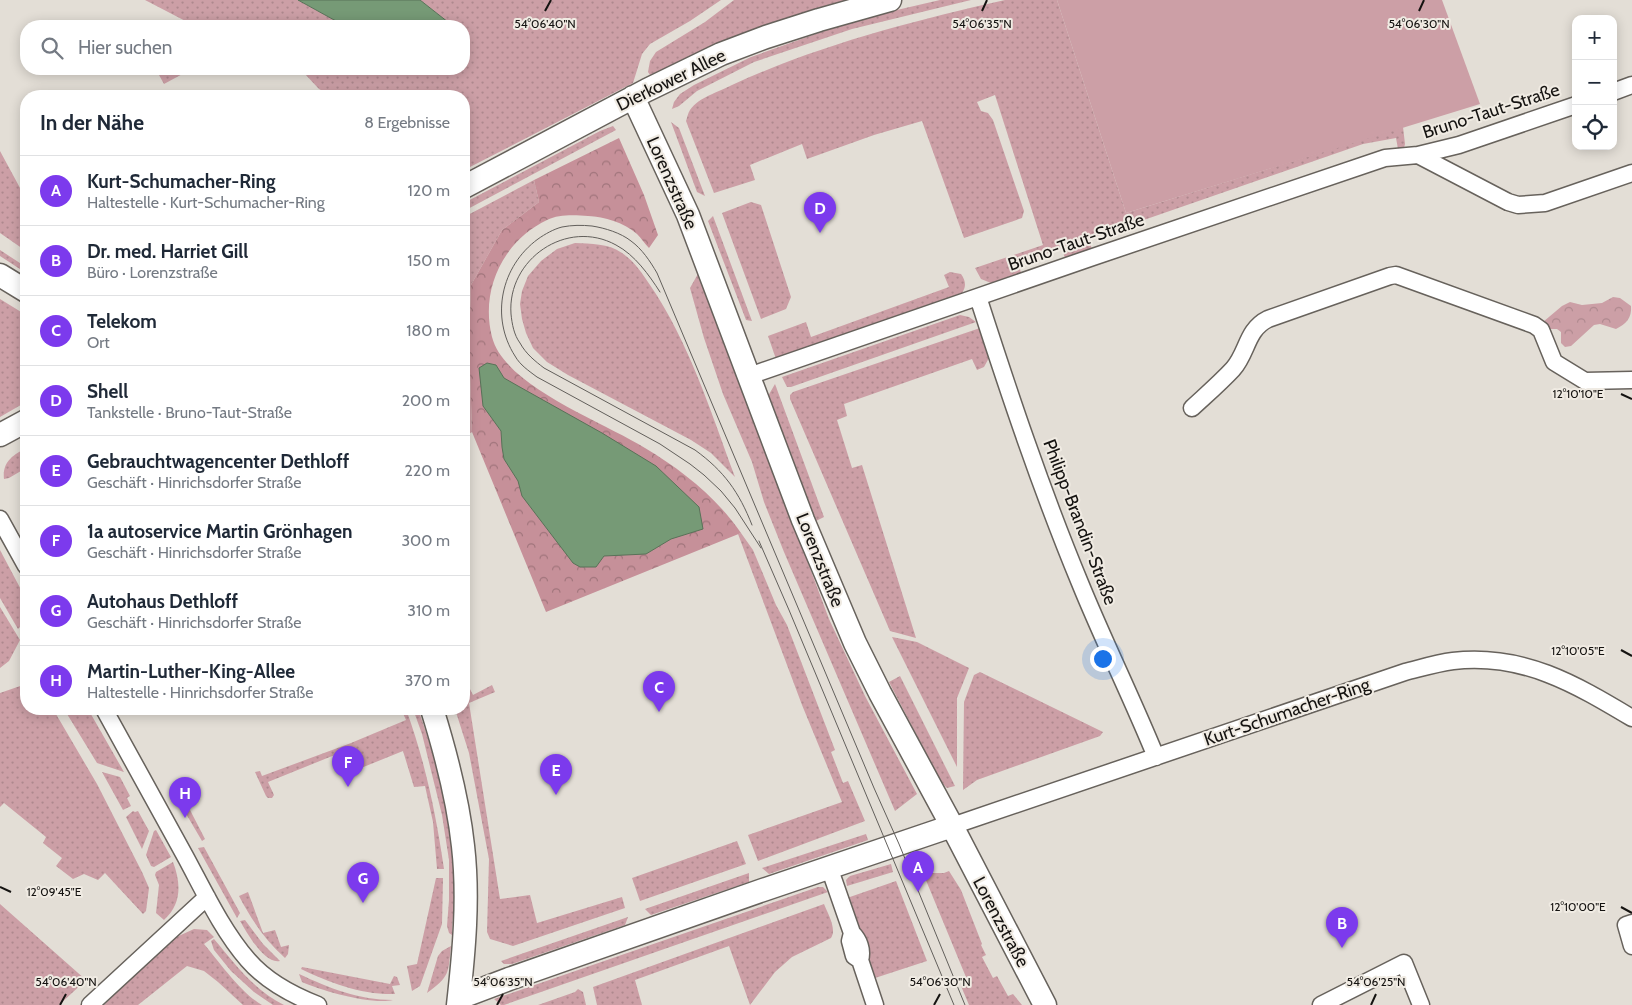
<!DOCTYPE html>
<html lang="de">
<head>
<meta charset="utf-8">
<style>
	:root { --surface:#fff; --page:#f6f6f7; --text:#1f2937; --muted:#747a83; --line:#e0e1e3; --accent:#7c3aed }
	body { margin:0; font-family:Cabin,sans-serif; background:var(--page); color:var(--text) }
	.controls { position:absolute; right:15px; top:15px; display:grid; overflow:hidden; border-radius:10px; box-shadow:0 2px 12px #0003 }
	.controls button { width:45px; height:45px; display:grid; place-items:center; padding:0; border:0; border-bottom:1px solid var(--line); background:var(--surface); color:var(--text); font:25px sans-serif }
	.you { position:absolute; left:1102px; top:658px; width:18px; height:18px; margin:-12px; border:4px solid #fff; border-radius:50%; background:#1a73e8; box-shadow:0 0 0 8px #1a73e833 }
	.badge { display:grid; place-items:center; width:32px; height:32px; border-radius:50%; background:var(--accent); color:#fff; font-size:16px; font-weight:700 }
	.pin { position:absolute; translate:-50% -41px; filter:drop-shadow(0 1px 2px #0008) }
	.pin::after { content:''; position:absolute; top:26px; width:18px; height:15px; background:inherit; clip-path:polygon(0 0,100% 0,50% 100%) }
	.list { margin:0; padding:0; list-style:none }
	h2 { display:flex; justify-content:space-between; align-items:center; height:65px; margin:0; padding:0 20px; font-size:21px }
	h2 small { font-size:16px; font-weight:400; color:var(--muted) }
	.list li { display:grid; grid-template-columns:32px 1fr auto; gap:15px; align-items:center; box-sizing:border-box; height:70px; padding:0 20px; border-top:1px solid var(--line) }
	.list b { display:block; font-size:19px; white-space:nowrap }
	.list p { margin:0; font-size:16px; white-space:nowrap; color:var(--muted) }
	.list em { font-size:16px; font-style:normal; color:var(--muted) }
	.icon { flex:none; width:28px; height:28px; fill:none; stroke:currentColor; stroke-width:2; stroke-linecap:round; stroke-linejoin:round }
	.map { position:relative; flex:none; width:1632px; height:1005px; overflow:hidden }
	.search { position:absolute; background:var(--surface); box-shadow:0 2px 12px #0003; left:20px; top:20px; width:450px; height:55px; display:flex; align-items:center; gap:12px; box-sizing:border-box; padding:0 18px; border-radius:20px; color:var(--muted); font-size:19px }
	.panel { position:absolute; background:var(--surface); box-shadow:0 2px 12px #0003; left:20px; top:90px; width:450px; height:625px; border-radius:20px }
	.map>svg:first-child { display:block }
	.grass { fill:url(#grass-dots) }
	.forest { fill:url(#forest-crowns) }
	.park { fill:url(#park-crowns) }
	.pitch { fill:#cc9fa6 }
	.water { fill:#769a76; stroke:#597258 }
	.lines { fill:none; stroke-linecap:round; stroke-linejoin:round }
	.street-casing { stroke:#67625c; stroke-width:19 }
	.secondary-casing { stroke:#67625c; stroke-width:25 }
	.street { stroke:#fff; stroke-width:16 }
	.secondary { stroke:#fff; stroke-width:22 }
	.tram { stroke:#625f5b; stroke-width:1 }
	.ticks { fill:none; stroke:#151311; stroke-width:2 }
	.labels { text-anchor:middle; stroke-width:4; stroke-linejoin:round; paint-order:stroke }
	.street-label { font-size:18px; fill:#151311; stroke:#f0ebe3 }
	.ticks-label { font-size:12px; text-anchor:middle; fill:#151311; stroke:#f0ebe3; stroke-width:4; stroke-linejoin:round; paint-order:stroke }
</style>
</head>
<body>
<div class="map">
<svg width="1632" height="1005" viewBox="0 0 1632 1005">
	<defs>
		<pattern id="grass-dots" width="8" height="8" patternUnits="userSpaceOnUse" patternTransform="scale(1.25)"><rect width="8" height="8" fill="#cc9fa6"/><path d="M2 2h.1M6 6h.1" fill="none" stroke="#ae888e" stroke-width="1.8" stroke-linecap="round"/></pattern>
		<pattern id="forest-crowns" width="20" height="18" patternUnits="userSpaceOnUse" patternTransform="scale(1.25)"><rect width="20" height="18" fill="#c69099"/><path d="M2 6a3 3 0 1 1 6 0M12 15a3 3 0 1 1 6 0" fill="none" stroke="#a0747b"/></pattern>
		<pattern id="park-crowns" width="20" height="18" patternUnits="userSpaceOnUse" patternTransform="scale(1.25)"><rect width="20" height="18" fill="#cc9fa6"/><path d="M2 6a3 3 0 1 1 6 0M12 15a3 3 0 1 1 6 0" fill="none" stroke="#ae888e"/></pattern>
	</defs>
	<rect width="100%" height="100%" fill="#e3ded6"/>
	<path class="grass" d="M145 0H298L345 26H195Z
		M420 0H721L690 21 650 44 642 54 633 83 470 167 464 153V96H332L319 89 304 73 291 75 279 69H464V26H453Z
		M734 0H862L713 46 650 75 648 72 650 61 656 52 705 22Z
		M940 0H971L852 29 754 62 697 91 679 106 672 109 674 102 680 94 694 85 751 57 858 19Z
		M1005 0H1057L1126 213 1403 127 1405 144 1404 148 1398 149 1396 138 1363 144 1089 239 1092 250 1066 260 1061 248 1018 264 1022 275 996 285 981 279 975 268 1043 245 995 95 977 102 981 111 988 113 993 120 1024 211 1022 218 964 238 922 121 874 135 807 159 802 144 750 165 755 180 714 193 686 121C687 118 688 113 690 110 699 97 719 92 732 85 819 45 912 21 1005 0Z
		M166 69H190L188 71 164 84 159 75 167 71Z
		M671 122 679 128 705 196 697 192Z
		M613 126 616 130 464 211V203L600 131Z
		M0 151 26 199V251L0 233Z
		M534 180 539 202 502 230 471 285 469 343 472 432 464 437V217Z
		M751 202 761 205 791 297 786 309 761 319 722 213Z
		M713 216 752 321 746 320 708 221Z
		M575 243C591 244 608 243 622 253 634 261 642 273 650 285 689 342 711 412 735 477L711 453 691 440 568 375 547 362 533 348 526 333 522 319 520 304 522 291 528 276 541 261 557 249Z
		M0 250 26 267V273L0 256Z
		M699 272 829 619 865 696 917 794 895 811 784 552 764 502 752 462 723 394 704 338 690 288Z
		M950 272 961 274C968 284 965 290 958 298L776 359 768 336 806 322 811 337 949 287 944 275Z
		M0 299 26 315V402L0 417Z
		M960 315 969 317 976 322 791 387H787L782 377Z
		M980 328 990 356 984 367 977 370 972 359 844 404 847 416 837 420 852 468 862 465 916 638 890 631 790 399V395L793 392Z
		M775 384 824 517 814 522 768 396Z
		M26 448V468L9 478 4 479C2 462 13 455 26 448Z
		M741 533 753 550 776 605 787 625 835 750 831 752 843 783 848 781 865 821 758 861 748 835 842 802 802 705 738 534Z
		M0 550 26 599V621L18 629 0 598Z
		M0 607 20 640 9 661 0 668Z
		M892 637 917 642 969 668 957 698V767Z
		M980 672 1103 732 1100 736 977 780 963 790 964 702 974 675Z
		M900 676 955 786 947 788 941 782 889 682Z
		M466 681 473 695 492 685 495 692 469 703 500 899 530 895 537 923 622 897 625 908 513 946 490 939 487 932 489 859 469 753 455 709H464V683Z
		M26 684V709H53L97 784 142 872 149 888 146 911 143 914 105 873 98 880 84 874 73 879 56 866 62 858 43 843 46 837 4 803 0 807V693Z
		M64 709H88L124 772 97 763Z
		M401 709H406C425 761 436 814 444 869H437L433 822 425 786 414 787 403 751 361 768 352 748 268 782 274 795 272 798H268L266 796 255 772 260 771 262 776 351 743 406 720Z
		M413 709H418C435 756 448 808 454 858 456 882 453 911 452 935L449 933 447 926 449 900V860L442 815 422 734Z
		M102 772 120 777 130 796 127 798 131 806 123 810Z
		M190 810 205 839 202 841 185 812Z
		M133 811 135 812 138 811 149 831 142 849 126 817Z
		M156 830 171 857 154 867 151 866 146 855 154 831Z
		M866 834 868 840 769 874 762 868Z
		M737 841 746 864 640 901 632 878Z
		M204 847 240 913 237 918 198 848Z
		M173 862C181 883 182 904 164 920L156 913 159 885 155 875 156 872Z
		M891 864 893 872 847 886 846 880 850 876Z
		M949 871 961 890 982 944 981 945 986 955 982 957 993 978 997 976 1008 996 1013 994 1022 1005H969L961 986 968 982 923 873H944Z
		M749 873V882L651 915 645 909Z
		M436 878H443L442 924 420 986 412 991 407 966 417 964Z
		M896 881 927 961 875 978 847 898Z
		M818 887H823L828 892 504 1005H501L494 999Z
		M248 892 263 933 275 930 281 947 289 945 288 954 285 958C265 940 251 919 239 896Z
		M0 904 86 980 59 1005H0Z
		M824 904C828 914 837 929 831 938L792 957 775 972 750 1005 729 946 635 980 642 1005H597L593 987Z
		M628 917 625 925 512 964H504L501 961Z
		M245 920 263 944 280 961C265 965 247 933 240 921Z
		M194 929 207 930 214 937 204 944C220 963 241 993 262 1005H243L218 982 204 971 187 966 138 1005H104L172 939Z
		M214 939C235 964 254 990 284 1005H273L254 992 231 971 214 950 211 941Z
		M451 946C448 974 450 976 427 993L438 956 442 951Z
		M302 967 390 984 394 976 397 977 400 985 392 986 395 994C362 995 330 983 301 969Z
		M299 974C329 988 359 1000 393 1000 372 1005 322 991 302 982Z
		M578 989 583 992 586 1005H538L575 992Z"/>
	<path class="forest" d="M619 138 644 195 658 235 649 248C645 244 641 238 637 234 623 222 605 217 588 216 575 215 559 214 547 220 503 241 480 290 492 337 505 387 604 422 645 448 682 470 717 498 741 533L546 612 472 432 469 342 471 285 502 230 539 202 534 180Z"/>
	<path class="park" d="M1613 297 1620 298 1631 306C1632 318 1626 324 1616 329L1600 324 1594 325 1571 346 1565 347 1561 343V332L1557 329H1549L1543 322 1562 306 1570 302 1582 305 1602 303Z"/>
	<path class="pitch" d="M1057 0H1442L1480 104 1126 213Z"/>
	<path class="water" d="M298 0H420L453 26H345Z
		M487 363 496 365 504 378 518 386 602 433 656 466 699 507 703 529 671 539 646 554 604 556 596 567H580L573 563 522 496 518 481 504 459 502 447 501 431 483 406 479 368Z"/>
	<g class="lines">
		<defs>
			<path id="street" d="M1613 92 1632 85
				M1418 155 1508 202 1518 205 1545 203 1632 173
				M978 297C1009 393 1041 489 1080 583 1104 642 1132 698 1156 757
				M749 376 1093 257 1385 158 1418 155 1459 145 1576 105
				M1192 408C1206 395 1220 383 1233 369 1248 352 1246 330 1268 319L1390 276 1396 275 1534 325 1541 330 1554 362 1585 381 1632 380
				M0 519 26 566
				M104 709C131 758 158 807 185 856 204 891 222 930 248 960 267 982 292 995 318 1005
				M952 826 1405 672C1421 668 1437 663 1453 661 1523 653 1575 684 1632 718
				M829 867 852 933C859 940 863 950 860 960L854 956 850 941 852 933
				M1632 923 1626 925 1632 946
				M860 960 875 1005
				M90 1005 207 897
				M1321 1005 1404 963 1421 1005"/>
			<path id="secondary" d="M633 97 688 215 803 520 855 643 880 693 952 826 1045 1005
				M464 187 647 90 721 54 766 37 819 20 890 0
				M0 275 26 291
				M0 435 26 421
				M432 709C446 754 458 799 463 846 469 898 464 952 458 1005
				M459 998 509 979 763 890 952 826"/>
		</defs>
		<use href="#street" class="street-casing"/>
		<use href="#secondary" class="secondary-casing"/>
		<use href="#street" class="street"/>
		<use href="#secondary" class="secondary"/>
		<path class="tram" d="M660 292C649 275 635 255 616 245 567 218 507 259 511 314 512 324 514 335 520 343 526 354 535 361 544 368L695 450C724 471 739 492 752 525
			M759 541 789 610 954 1005
			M761 548 735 508 721 491 704 475 690 464 660 444 537 377C529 371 520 365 515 356 490 317 501 266 538 239 545 234 554 229 562 227 572 225 582 225 592 226 605 228 621 233 631 241 642 249 650 261 657 273L874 788 899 844 965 1005"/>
	</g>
	<path class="ticks" d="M545 11 551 0M982 11 987 0M1419 11 1424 0M1621 394 1632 399M1621 650 1632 656M0 887 11 892M1621 907 1632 913M60 1005 66 994M497 1005 503 994M934 1005 940 994M1371 1005 1376 994"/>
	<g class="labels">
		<g class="street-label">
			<text transform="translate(671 80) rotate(-26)" y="6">Dierkower Allee</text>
			<text transform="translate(1491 111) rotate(-18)" y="6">Bruno-Taut-Straße</text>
			<text transform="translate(672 183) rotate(66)" y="6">Lorenzstraße</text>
			<text transform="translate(1076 242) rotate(-19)" y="6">Bruno-Taut-Straße</text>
			<text transform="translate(1080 522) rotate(69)" y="6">Philipp-Brandin-Straße</text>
			<text transform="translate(820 560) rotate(68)" y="6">Lorenzstraße</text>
			<text transform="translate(1287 712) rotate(-19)" y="6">Kurt-Schumacher-Ring</text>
			<text transform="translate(1001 922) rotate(62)" y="6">Lorenzstraße</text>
		</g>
	</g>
	<g class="ticks-label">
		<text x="545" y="28">54°06'40"N</text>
		<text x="982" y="28">54°06'35"N</text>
		<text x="1419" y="28">54°06'30"N</text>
		<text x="1578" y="398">12°10'10"E</text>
		<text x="1578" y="655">12°10'05"E</text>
		<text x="54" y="896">12°09'45"E</text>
		<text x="1578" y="911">12°10'00"E</text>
		<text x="66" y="986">54°06'40"N</text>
		<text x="503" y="986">54°06'35"N</text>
		<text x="940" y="986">54°06'30"N</text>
		<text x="1376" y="986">54°06'25"N</text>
	</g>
</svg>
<div class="controls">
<button>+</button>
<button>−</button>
<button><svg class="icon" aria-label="locate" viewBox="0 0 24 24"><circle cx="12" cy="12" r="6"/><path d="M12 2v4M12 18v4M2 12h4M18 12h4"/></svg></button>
</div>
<div class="you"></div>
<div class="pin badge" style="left:918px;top:892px">A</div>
<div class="pin badge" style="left:1342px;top:948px">B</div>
<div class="pin badge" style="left:659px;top:712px">C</div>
<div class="pin badge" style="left:820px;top:233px">D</div>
<div class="pin badge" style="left:556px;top:795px">E</div>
<div class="pin badge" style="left:348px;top:787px">F</div>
<div class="pin badge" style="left:363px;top:903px">G</div>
<div class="pin badge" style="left:185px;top:818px">H</div>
<div class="search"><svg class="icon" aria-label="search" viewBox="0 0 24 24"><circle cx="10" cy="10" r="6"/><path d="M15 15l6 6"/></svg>Hier suchen</div>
<section class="panel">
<h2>In der Nähe<small>8 Ergebnisse</small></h2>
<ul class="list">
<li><span class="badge">A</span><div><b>Kurt-Schumacher-Ring</b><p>Haltestelle · Kurt-Schumacher-Ring</p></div><em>120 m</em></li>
<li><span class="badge">B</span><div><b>Dr. med. Harriet Gill</b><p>Büro · Lorenzstraße</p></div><em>150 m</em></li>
<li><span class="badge">C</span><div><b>Telekom</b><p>Ort</p></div><em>180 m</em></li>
<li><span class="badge">D</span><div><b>Shell</b><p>Tankstelle · Bruno-Taut-Straße</p></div><em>200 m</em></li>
<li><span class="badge">E</span><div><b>Gebrauchtwagencenter Dethloff</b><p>Geschäft · Hinrichsdorfer Straße</p></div><em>220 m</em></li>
<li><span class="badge">F</span><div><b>1a autoservice Martin Grönhagen</b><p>Geschäft · Hinrichsdorfer Straße</p></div><em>300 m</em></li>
<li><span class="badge">G</span><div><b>Autohaus Dethloff</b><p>Geschäft · Hinrichsdorfer Straße</p></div><em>310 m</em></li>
<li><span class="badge">H</span><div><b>Martin-Luther-King-Allee</b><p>Haltestelle · Hinrichsdorfer Straße</p></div><em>370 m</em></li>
</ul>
</section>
</div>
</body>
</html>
